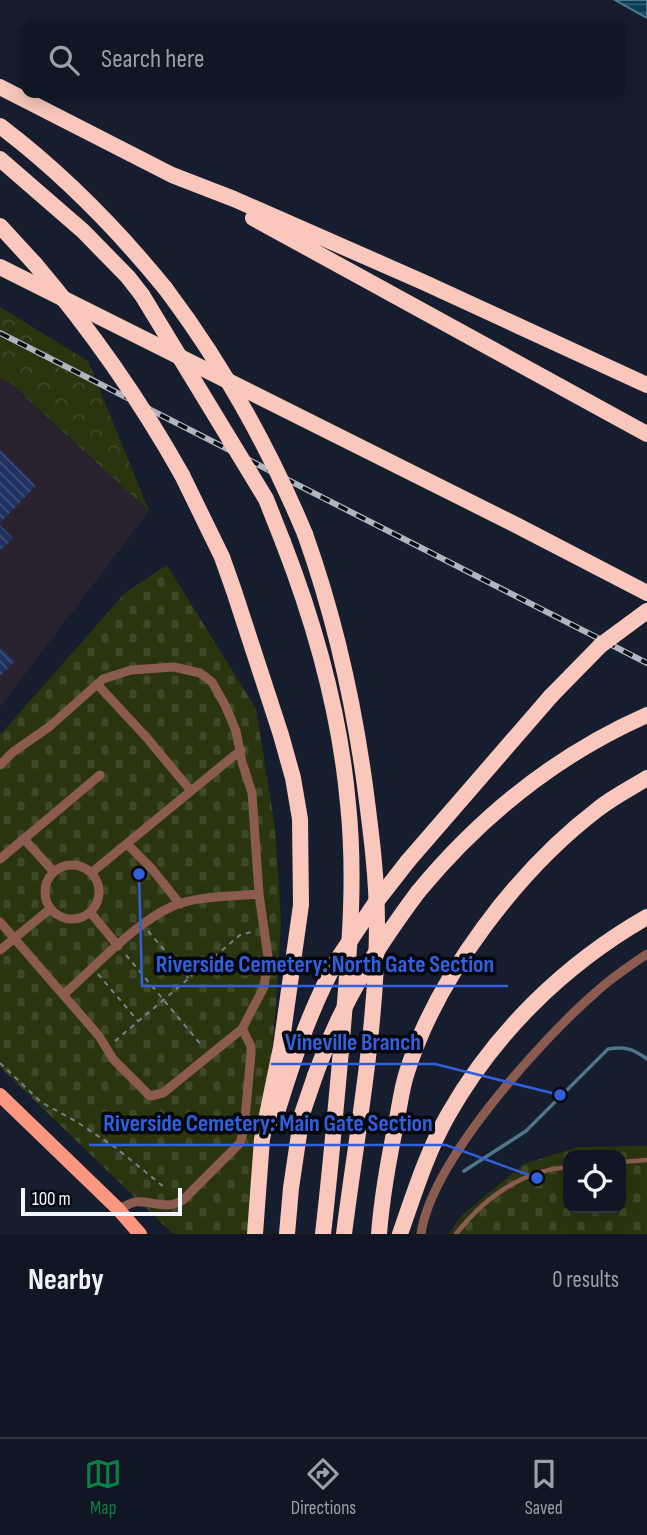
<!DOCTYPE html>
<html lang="en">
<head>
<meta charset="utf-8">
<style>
	:root { --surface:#101623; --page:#191f2b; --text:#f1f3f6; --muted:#9c9fa6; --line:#303541; --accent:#0b8043 }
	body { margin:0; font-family:"Sofia Sans Condensed",sans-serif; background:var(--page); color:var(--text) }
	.controls { position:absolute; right:21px; bottom:21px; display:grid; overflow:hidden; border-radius:14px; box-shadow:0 4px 18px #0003 }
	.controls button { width:63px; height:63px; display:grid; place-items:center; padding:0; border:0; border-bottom:2px solid var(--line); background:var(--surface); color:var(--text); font:35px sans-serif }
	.scale { position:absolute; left:21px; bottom:18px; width:161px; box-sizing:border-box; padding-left:7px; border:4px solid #f2f5fd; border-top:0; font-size:19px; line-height:24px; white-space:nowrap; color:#f2f5fd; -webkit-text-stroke:5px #05080f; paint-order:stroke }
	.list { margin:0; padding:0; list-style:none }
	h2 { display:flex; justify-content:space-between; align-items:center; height:91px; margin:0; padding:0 28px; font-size:30px }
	h2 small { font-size:23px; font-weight:400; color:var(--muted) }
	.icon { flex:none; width:38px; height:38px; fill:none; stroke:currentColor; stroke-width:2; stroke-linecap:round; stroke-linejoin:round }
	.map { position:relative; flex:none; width:647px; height:1234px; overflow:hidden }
	.search { position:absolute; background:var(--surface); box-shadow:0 4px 18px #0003; left:21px; right:21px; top:21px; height:77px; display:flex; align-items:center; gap:18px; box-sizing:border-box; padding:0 24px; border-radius:14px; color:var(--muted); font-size:26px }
	.sheet { height:203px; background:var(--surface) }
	nav { display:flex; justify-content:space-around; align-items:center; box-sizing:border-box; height:98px; border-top:2px solid var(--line); background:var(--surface); font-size:19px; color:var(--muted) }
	nav a { display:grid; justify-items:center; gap:4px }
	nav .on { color:var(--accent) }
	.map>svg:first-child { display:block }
	.commercial { fill:#2a212f }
	.forest { fill:url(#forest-crowns) }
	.cemetery { fill:url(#cemetery-stones); fill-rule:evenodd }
	.water { fill:url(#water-rules); stroke:#4e758a; stroke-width:2 }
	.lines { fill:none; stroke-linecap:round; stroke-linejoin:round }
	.stream { stroke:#4e758a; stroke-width:3.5 }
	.building { fill:url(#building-back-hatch) }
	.path { stroke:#7a7f8d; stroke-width:2; stroke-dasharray:5 5; stroke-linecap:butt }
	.service { stroke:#8b5b4f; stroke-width:4.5 }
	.minor { stroke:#8b5b4f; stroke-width:9 }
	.primary { stroke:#fb977e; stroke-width:14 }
	.motorway { stroke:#f9c7bb; stroke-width:16 }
	.rail-casing { stroke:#b1b5c0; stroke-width:6 }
	.rail { stroke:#05080f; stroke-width:3.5; stroke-dasharray:10; stroke-linecap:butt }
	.motorway-bridge { stroke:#f9c7bb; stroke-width:16 }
	.leader { fill:none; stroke:#325fdc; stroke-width:2.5 }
	.callout-dot { fill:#325fdc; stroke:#05080f; stroke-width:2.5 }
	.callout-label { font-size:24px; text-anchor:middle; font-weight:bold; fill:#325fdc; stroke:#05080f; stroke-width:7; stroke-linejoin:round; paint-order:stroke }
</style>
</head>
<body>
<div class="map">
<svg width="647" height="1234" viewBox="0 0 647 1234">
	<defs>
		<pattern id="forest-crowns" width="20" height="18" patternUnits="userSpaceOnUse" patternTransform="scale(1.75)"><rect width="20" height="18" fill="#2a350f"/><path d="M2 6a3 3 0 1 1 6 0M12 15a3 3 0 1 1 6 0" fill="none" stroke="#3f4927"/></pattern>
		<pattern id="cemetery-stones" width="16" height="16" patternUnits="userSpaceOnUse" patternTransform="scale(1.75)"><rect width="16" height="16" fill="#2a350f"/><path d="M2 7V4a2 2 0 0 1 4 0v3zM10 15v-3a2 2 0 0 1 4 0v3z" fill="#3f4927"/></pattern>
		<pattern id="water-rules" width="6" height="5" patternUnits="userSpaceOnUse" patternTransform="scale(1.75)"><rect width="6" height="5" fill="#083e59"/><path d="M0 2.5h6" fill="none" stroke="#2c5a72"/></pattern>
		<pattern id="building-back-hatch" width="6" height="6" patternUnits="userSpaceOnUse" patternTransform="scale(1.75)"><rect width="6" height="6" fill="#1f3161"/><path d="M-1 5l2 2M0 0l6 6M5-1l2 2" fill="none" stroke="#404f79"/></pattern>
	</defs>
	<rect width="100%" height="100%" fill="#161d2f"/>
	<path class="commercial" d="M0 378 8 382 149 511 0 707Z"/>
	<path class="forest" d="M0 307 88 361 149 511 9 382 0 378Z"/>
	<path class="cemetery" d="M167 565 256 709 275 828 281 920 276 1004 256 1234H173L0 1067V735L126 592Z
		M647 1146V1234H449L461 1216 524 1164 578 1147ZM568 1155H621V1208H568Z"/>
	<path class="water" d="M615 0H647V18Z"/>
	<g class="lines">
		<path class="stream" d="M464 1171 526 1131 608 1049C625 1046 633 1049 647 1059"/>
	</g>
	<path class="building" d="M0 450 36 486 0 523Z
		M0 525 13 538 0 551Z
		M0 647 15 661 0 676Z"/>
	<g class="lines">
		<path class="path" d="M148 931 188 978
			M126 955 203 1047
			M98 974 138 1021
			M115 1041 240 935 255 931
			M0 1063 41 1102 77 1122 116 1148 164 1187"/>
		<path class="service" d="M621 1162 647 1160
			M456 1234C485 1197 521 1171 568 1167"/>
		<path class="minor" d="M97 684 147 738 191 791
			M0 765 13 752 49 727 103 679 131 670 174 667 200 673 212 682 225 705 236 731 242 762 252 793 259 894 268 957 264 987 242 1029 163 1093 150 1096 113 1059 99 1036 0 922
			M24 839 54 872
			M127 844 152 869 180 904
			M0 859 100 775
			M45 892a27 27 0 1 1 54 0a27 27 0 1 1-54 0Z
			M91 873 241 750
			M90 912 118 946
			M0 950 50 909
			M63 995C94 968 136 922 173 906 200 895 231 897 259 894
			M118 1209C124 1207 130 1203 135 1202 153 1200 165 1211 183 1200L240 1143 244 1129 251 1054V1046L242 1029
			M421 1234C431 1162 540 1041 595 993 611 978 629 966 647 954"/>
		<path class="primary" d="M0 1095 118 1209 140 1234"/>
		<path class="motorway" d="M0 87 172 175 234 199 423 282 647 385
			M0 126C62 173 116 228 165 288
			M0 159 83 231 128 277 142 295
			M253 218 647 434
			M0 226 35 264
			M0 267 516 525 647 593
			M182 475 222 557 234 591 281 735 293 778 300 819 301 905 281 1047 262 1139 255 1234
			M305 534C335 618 353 698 365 786 371 832 377 877 377 923 377 1027 357 1131 344 1234
			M283 542C316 627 340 713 348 804 356 879 349 953 343 1027 337 1096 331 1165 323 1234
			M408 861 551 696
			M418 892C481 816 556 755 647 715
			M275 1119C292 1064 309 1011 337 960
			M287 1234 291 1188 302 1114 315 1076
			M379 1234C382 1195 389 1157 397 1119 400 1103 402 1087 407 1072 437 976 518 870 598 809 613 797 631 788 647 778
			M400 1234C414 1194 427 1152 448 1115 495 1032 565 964 647 917"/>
		<defs>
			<path id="rail" d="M0 333 647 663"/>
		</defs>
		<use href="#rail" class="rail-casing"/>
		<use href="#rail" class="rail"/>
		<path class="motorway-bridge" d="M35 264C91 330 140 400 182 475
			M165 288C223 365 268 445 305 534
			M142 295 266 499 283 542
			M551 696 601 645 647 611
			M337 960 376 902 408 861
			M315 1076C340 1006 374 951 418 892"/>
	</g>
	<path class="leader" d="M139 874L142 986H508M560 1095L435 1064H271M537 1178L446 1145H89"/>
	<g class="callout-dot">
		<circle cx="139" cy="874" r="7"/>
		<circle cx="560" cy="1095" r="7"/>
		<circle cx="537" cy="1178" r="7"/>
	</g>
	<g class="callout-label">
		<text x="325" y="972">Riverside Cemetery: North Gate Section</text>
		<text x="353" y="1050">Vineville Branch</text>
		<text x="268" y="1131">Riverside Cemetery: Main Gate Section</text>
	</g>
</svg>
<div class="controls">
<button><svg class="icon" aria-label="locate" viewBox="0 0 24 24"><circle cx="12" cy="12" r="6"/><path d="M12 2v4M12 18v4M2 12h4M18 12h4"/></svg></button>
</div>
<div class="scale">100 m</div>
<div class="search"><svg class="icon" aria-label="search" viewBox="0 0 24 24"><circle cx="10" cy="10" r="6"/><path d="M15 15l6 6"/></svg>Search here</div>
</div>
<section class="sheet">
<h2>Nearby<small>0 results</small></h2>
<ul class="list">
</ul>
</section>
<nav>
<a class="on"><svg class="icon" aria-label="map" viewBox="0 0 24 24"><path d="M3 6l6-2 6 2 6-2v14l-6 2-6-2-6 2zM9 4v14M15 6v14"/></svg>Map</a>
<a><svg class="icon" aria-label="directions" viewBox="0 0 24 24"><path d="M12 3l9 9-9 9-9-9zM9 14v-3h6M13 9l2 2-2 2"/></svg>Directions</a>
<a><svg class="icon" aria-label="saved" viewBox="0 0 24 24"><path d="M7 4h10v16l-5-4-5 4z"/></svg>Saved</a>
</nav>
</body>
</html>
